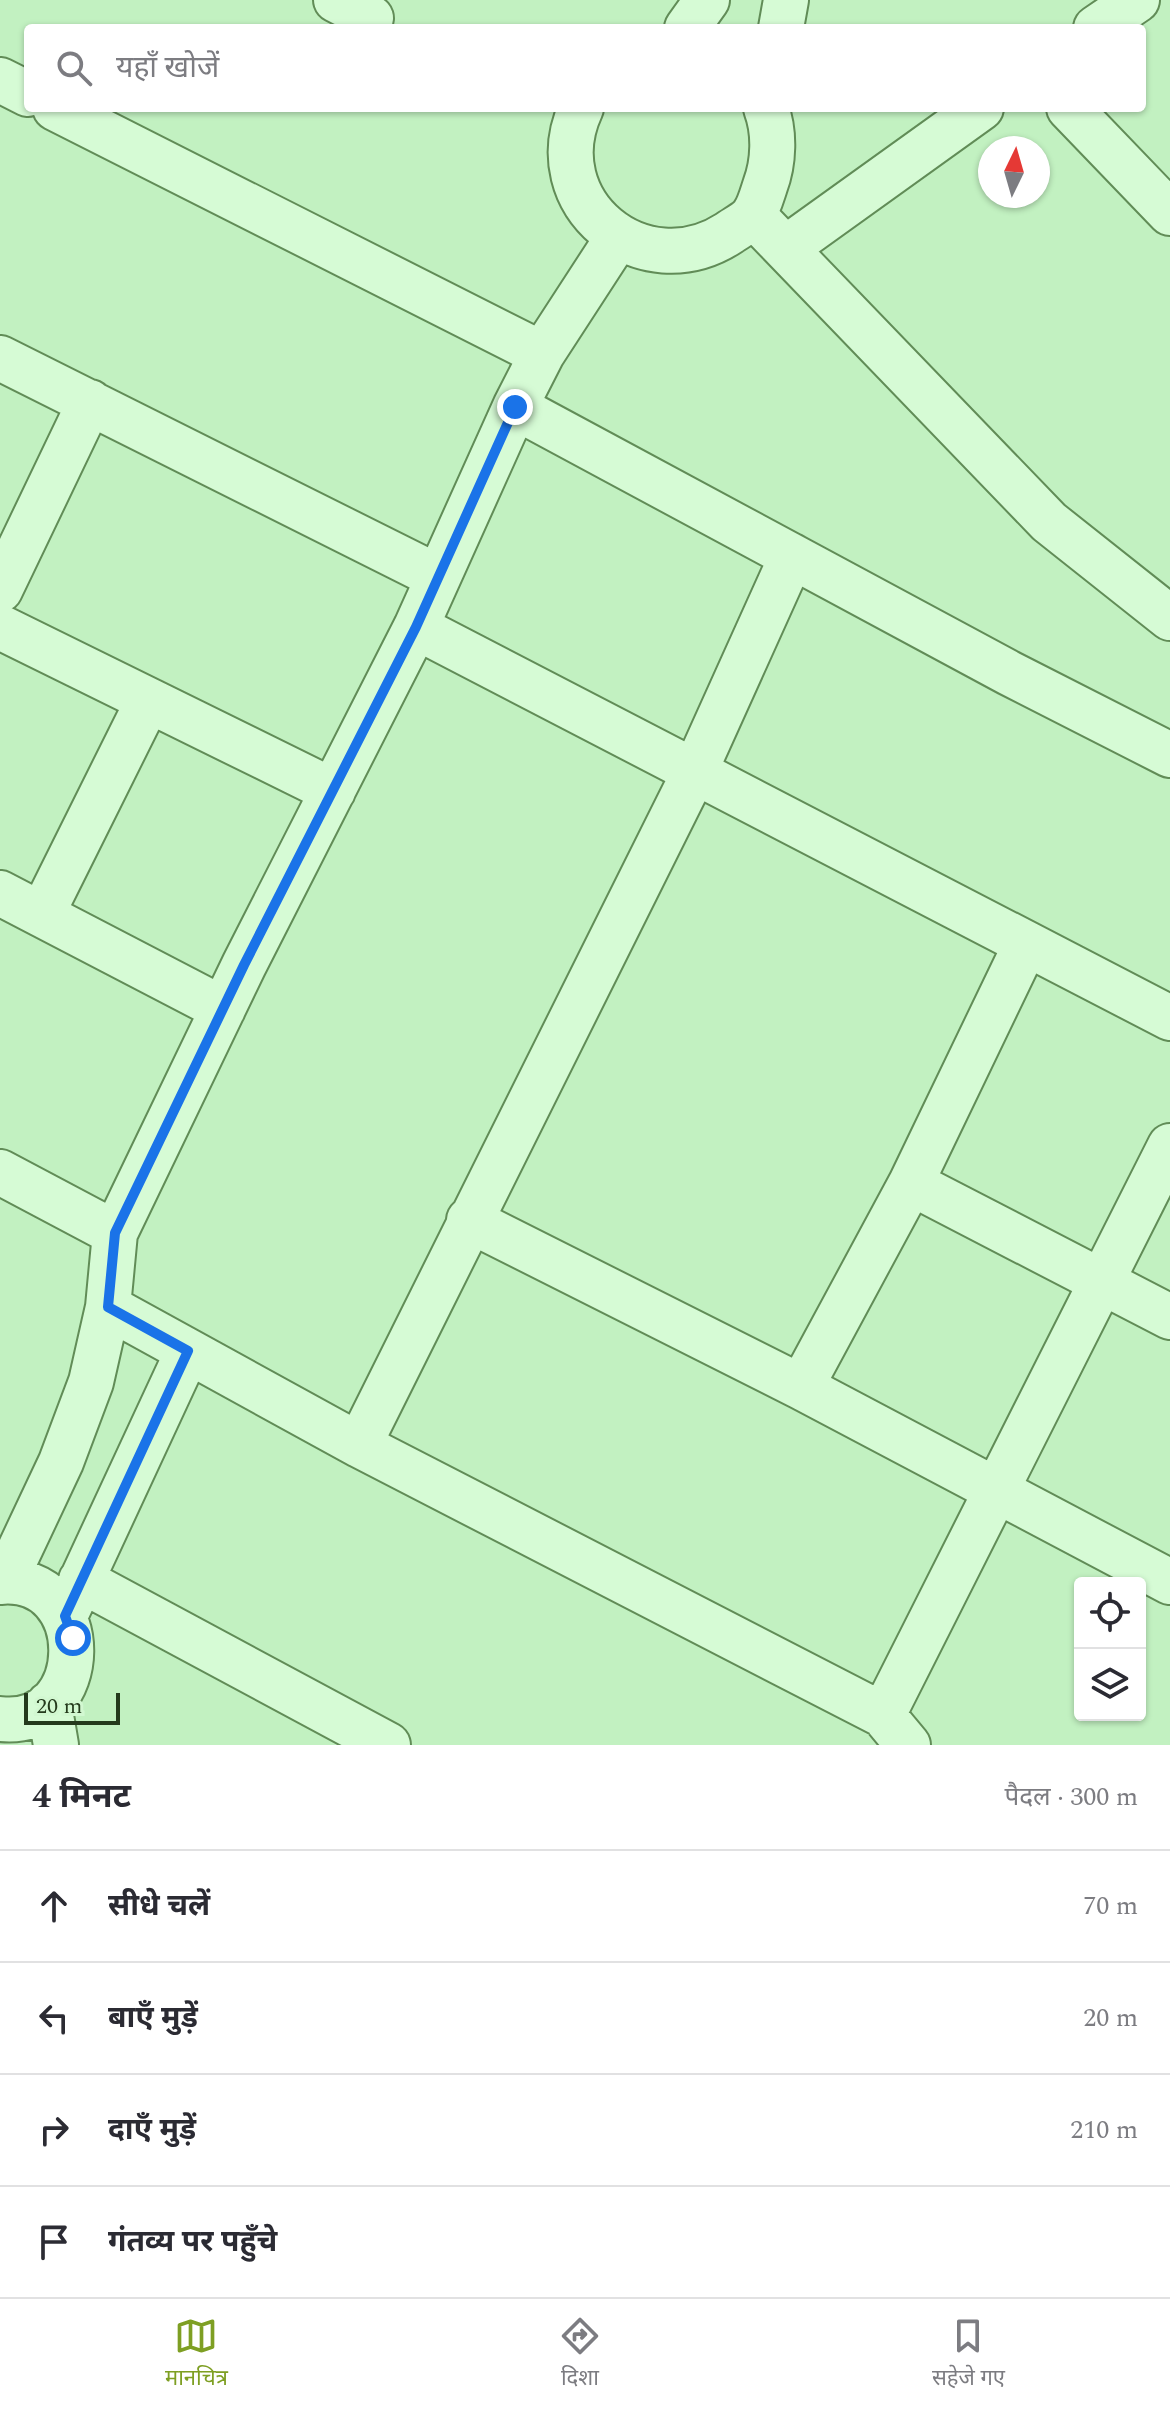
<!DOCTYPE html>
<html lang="hi">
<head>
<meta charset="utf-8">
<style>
	:root { --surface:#fff; --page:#f7f7f7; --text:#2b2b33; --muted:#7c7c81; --line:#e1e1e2; --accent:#7e9f23 }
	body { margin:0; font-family:Spectral,"Noto Sans Devanagari",serif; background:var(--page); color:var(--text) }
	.controls { position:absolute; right:24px; bottom:24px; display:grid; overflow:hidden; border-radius:8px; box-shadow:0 2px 6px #0004 }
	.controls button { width:72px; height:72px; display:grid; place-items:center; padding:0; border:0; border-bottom:2px solid var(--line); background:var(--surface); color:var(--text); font:40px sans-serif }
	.compass { position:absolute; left:978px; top:136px; width:72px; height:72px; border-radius:50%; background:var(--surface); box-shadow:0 2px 6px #0004; rotate:5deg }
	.scale { position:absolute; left:24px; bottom:20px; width:96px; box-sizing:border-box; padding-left:8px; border:4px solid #243a1c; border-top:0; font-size:22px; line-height:28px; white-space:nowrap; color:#243a1c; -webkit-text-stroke:6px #d2f8d1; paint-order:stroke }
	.stop { position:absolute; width:24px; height:24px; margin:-18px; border:6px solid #1a73e8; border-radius:50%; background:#fff }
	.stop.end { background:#1a73e8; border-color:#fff; box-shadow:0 2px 8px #0008 }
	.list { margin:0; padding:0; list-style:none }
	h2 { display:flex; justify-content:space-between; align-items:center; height:104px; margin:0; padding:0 32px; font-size:34px }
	h2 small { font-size:26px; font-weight:400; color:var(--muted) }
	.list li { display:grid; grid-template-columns:52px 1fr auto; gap:24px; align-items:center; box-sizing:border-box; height:112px; padding:0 32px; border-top:2px solid var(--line) }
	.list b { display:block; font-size:30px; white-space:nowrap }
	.list em { font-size:26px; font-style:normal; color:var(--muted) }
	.icon { flex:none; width:44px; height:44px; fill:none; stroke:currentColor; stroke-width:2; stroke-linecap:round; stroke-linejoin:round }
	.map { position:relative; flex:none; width:1170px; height:1745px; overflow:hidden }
	.search { position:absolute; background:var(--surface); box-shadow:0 2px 6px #0004; left:24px; right:24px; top:24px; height:88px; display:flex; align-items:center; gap:20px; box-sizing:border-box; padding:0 28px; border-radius:8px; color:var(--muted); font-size:30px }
	.sheet { height:552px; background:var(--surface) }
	nav { display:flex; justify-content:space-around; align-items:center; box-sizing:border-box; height:112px; border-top:2px solid var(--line); background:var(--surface); font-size:22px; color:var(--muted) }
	nav a { display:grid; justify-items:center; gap:4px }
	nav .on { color:var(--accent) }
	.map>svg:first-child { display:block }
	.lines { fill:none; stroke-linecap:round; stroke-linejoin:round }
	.minor-casing { stroke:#618c57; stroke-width:48 }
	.minor { stroke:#d6fbd5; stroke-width:44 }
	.route { stroke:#1a73e8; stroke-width:10 }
</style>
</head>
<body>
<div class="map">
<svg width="1170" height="1745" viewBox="0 0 1170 1745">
	<rect width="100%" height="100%" fill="#c2f1c1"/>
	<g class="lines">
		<defs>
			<path id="minor" d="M336 0 371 18
				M687 28 707 0
				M781 28 786 0
				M1096 28 1137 0
				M0 80 28 94
				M55 108 542 354
				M581 108C537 203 643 289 729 233 736 228 748 222 753 215 759 207 762 195 765 186 774 162 775 132 766 108
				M1069 108 1170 213
				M753 215 1049 522 1170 618
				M618 237 542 354 515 407 1009 673 1170 755
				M786 248 981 108
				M0 358 438 577
				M0 590 90 402
				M0 627 333 791
				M416 627 1170 1018
				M0 893 223 1009
				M42 914 148 701
				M0 1172 115 1233
				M911 1183 1026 944
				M469 1220 801 1387 1170 1582
				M108 1307 359 1445 883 1715 908 1745
				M801 1387 911 1183 1170 1317
				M359 1445 695 771 792 556
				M81 1580 388 1745
				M5 1581 61 1462 91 1382 108 1307 115 1233 244 965 416 627 515 407
				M0 1582C96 1573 94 1730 0 1719
				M65 1616 188 1351
				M49 1704 56 1745
				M883 1715 1170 1146"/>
		</defs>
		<use href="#minor" class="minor-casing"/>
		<use href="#minor" class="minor"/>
	</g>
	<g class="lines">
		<path class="route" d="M73 1638 65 1616 188 1351 108 1307 115 1233 244 965 416 627 515 407"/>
	</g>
</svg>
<div class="controls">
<button><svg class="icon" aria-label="locate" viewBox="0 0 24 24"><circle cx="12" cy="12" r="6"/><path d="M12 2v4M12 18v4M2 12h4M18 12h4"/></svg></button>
<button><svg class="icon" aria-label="layers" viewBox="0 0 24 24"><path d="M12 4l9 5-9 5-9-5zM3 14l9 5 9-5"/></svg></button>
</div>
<svg class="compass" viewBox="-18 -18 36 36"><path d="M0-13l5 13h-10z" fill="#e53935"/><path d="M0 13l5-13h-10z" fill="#7c7c81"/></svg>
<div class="scale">20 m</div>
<div class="stop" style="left:73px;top:1638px"></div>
<div class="stop end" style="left:515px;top:407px"></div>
<div class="search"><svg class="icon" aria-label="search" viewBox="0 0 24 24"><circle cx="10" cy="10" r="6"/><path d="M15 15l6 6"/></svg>यहाँ खोजें</div>
</div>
<section class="sheet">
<h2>4 मिनट<small>पैदल · 300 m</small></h2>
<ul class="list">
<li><svg class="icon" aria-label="ahead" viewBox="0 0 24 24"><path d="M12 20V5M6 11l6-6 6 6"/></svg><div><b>सीधे चलें</b></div><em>70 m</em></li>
<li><svg class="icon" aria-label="left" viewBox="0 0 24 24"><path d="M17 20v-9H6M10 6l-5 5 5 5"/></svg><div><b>बाएँ मुड़ें</b></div><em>20 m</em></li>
<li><svg class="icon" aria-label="right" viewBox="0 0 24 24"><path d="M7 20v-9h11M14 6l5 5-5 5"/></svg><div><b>दाएँ मुड़ें</b></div><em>210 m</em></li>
<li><svg class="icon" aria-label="arrive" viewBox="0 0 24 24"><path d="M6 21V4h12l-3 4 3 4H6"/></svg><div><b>गंतव्य पर पहुँचे</b></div></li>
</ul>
</section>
<nav>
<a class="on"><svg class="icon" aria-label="map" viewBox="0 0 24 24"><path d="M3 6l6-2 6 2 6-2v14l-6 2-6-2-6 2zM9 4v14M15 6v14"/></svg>मानचित्र</a>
<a><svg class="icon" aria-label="directions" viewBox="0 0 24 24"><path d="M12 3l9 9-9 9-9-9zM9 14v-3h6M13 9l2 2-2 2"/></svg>दिशा</a>
<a><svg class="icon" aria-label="saved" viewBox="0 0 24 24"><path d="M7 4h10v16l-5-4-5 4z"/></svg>सहेजे गए</a>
</nav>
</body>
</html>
